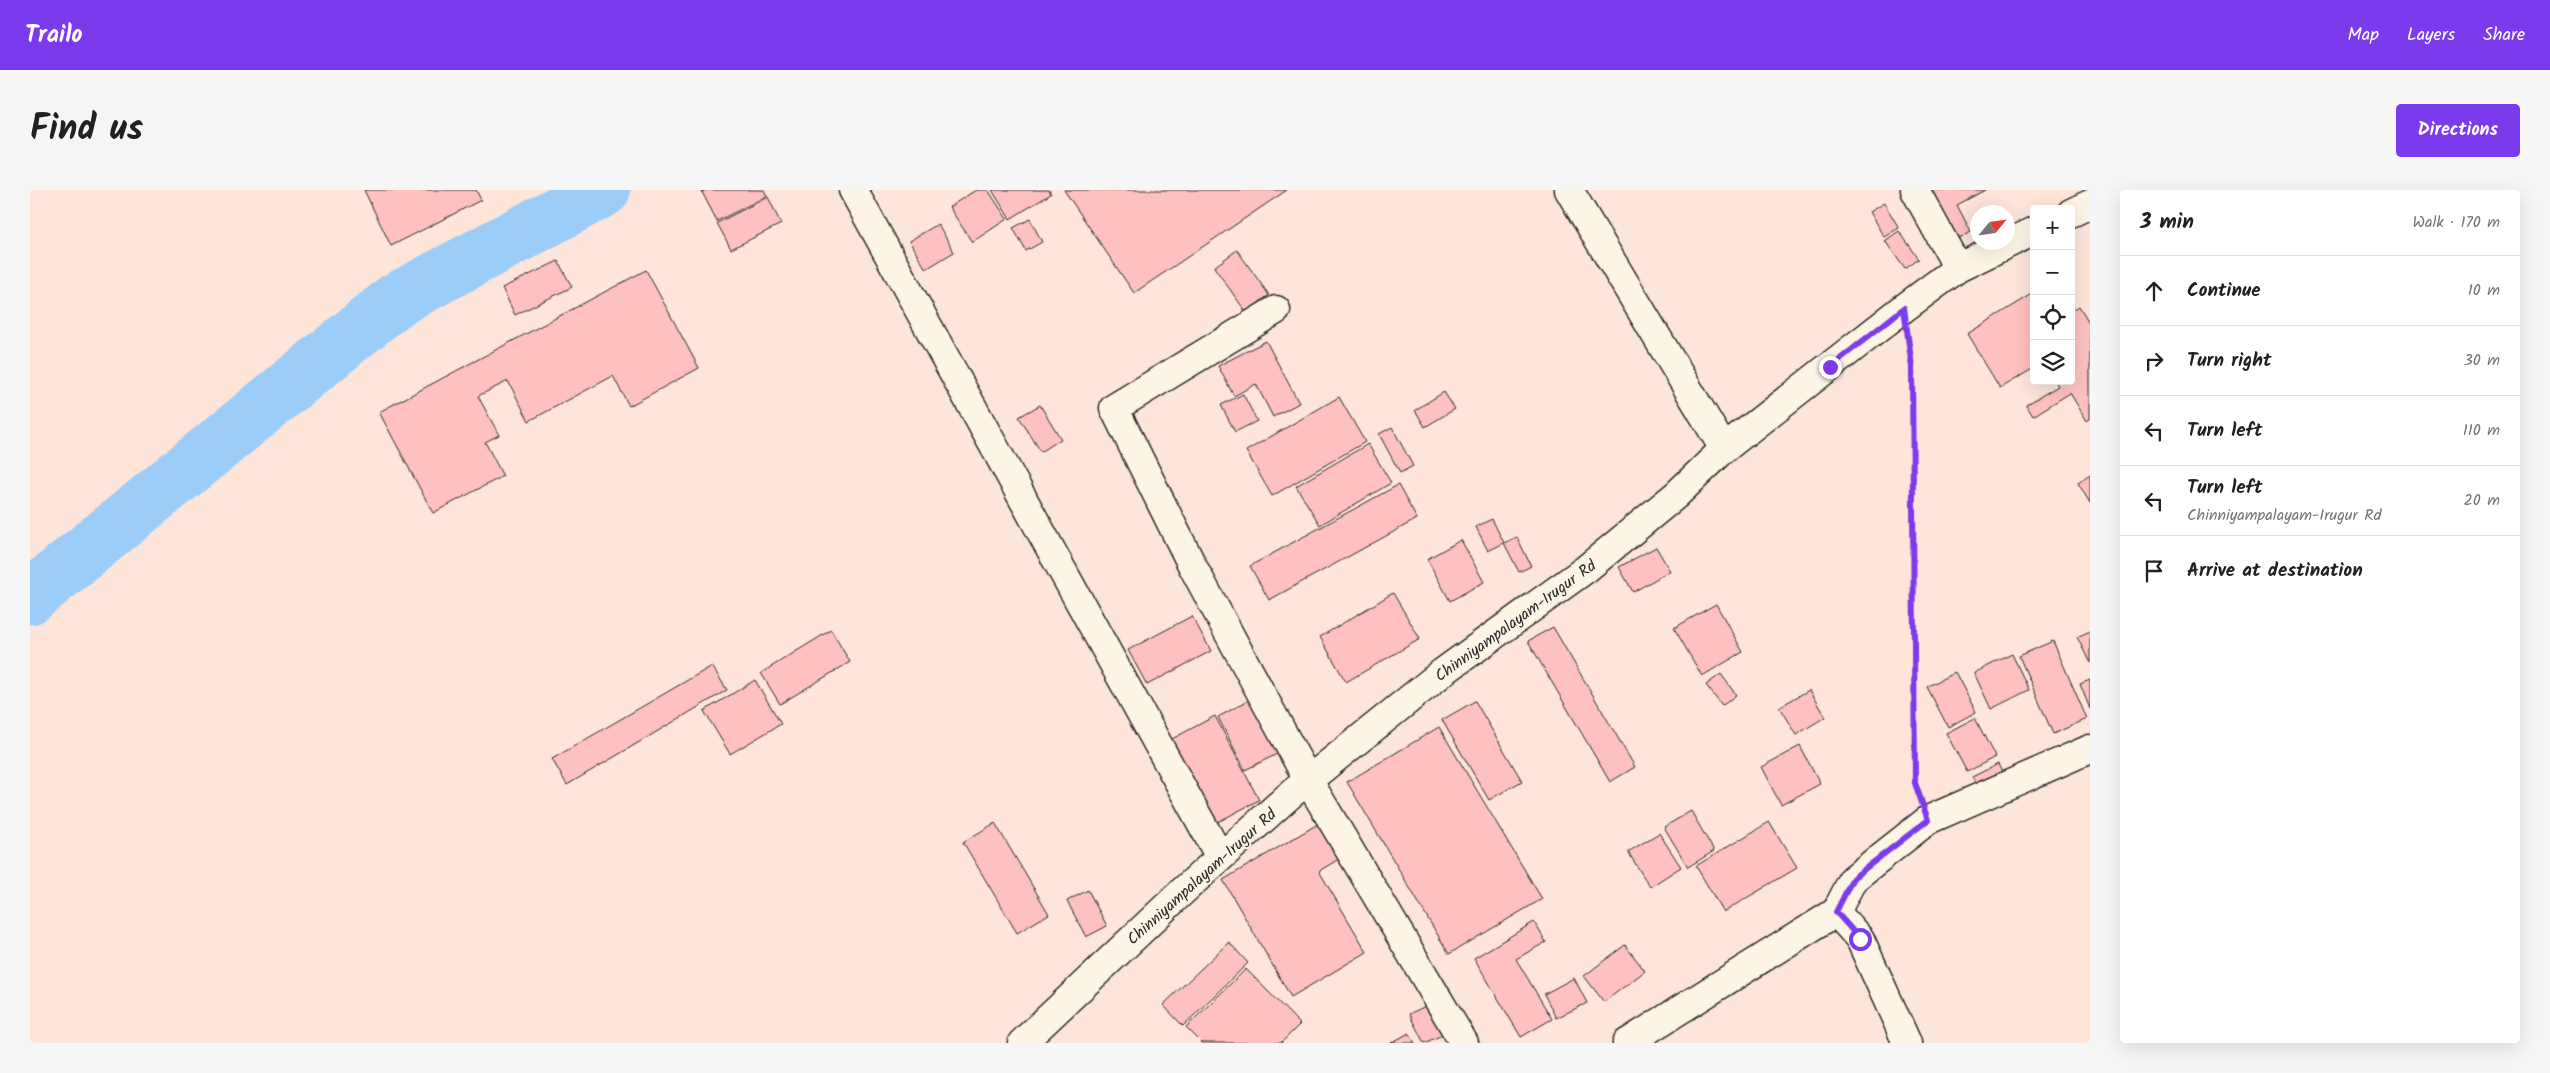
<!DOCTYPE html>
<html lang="en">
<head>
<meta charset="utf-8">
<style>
	:root { --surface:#fff; --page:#f6f6f6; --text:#202124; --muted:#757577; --line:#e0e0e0; --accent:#7c3aed }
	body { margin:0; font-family:Kalam,sans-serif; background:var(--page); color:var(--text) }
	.controls { position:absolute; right:15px; top:15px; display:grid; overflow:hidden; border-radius:5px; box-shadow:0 5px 20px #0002 }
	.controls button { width:45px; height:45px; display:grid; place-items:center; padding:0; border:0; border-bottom:1px solid var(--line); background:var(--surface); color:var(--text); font:25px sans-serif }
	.compass { position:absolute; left:1940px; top:15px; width:45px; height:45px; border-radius:50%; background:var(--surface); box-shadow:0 5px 20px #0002; rotate:61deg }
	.stop { position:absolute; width:15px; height:15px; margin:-11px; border:4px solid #7c3aed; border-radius:50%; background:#fff }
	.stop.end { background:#7c3aed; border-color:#fff; box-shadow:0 1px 5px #0008 }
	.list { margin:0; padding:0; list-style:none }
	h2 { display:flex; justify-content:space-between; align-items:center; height:65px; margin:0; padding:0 20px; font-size:21px }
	h2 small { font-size:16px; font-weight:400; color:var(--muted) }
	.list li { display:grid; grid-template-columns:32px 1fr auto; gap:15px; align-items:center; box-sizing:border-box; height:70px; padding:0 20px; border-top:1px solid var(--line) }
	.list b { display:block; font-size:19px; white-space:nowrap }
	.list p { margin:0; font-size:16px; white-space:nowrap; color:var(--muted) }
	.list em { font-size:16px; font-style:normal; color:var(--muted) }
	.icon { flex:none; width:28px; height:28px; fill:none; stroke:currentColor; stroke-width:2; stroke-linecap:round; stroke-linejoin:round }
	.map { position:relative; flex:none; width:2060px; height:853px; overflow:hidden; border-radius:5px }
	header { display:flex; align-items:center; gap:30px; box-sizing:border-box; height:70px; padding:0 25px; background:var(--accent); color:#fff }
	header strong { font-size:24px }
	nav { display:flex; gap:28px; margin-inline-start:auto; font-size:18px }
	.intro { display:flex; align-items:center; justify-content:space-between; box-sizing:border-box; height:120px; padding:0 30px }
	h1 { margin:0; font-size:35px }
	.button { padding:12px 22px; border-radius:5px; background:var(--accent); color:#fff; font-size:18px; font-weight:700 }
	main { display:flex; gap:30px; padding:0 30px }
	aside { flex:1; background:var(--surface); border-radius:5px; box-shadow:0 5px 20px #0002 }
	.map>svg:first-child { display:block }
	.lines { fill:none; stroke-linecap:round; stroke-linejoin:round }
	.river { stroke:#9cccf8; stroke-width:55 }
	.building { fill:#fec1bf; stroke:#2b2b2b }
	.minor-casing { stroke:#2b2b2b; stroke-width:31 }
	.path { stroke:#2b2b2b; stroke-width:3; stroke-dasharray:4 4; stroke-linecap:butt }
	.minor { stroke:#fcf5e5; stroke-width:28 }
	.route { stroke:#7c3aed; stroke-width:6 }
	.labels { text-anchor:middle; stroke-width:4; stroke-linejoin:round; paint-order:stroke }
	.street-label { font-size:16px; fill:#2b2b2b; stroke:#fcf5e5 }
</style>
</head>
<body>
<header>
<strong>Trailo</strong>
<nav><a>Map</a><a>Layers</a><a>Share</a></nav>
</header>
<div class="intro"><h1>Find us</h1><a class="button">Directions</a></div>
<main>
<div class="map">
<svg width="2060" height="853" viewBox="0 0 2060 853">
	<rect width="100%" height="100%" fill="#fde5da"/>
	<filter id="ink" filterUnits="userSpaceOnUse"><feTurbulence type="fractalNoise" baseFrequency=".02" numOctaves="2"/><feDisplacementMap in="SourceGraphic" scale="10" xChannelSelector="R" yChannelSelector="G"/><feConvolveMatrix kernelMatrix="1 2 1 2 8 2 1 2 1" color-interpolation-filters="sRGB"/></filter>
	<g filter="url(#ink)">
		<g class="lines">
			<path class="river" d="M0 407 366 110 573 0"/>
		</g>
		<path class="building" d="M334 0H446L451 10 361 56Z
			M676 0H734L737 6 687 31 672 2Z
			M946 0H958L977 29 942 52 919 17Z
			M962 0H1019L1021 4 980 29Z
			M1034 0H1257L1104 103Z
			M1902 0H1955L1927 15 1941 42 1927 49Z
			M738 7 751 34 701 59 687 33Z
			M1854 13 1869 38 1854 47 1839 22Z
			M1000 29 1012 52 996 61 983 38Z
			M908 34 924 62 896 79 879 51Z
			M1869 41 1889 69 1875 79 1855 51Z
			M1207 60 1239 105 1216 122 1184 77Z
			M528 71 542 97 485 125 472 98Z
			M616 80 669 178 599 216 583 186 499 231 478 191 448 206 469 245 455 252 473 286 403 323 349 222Z
			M2004 103V178L1970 198 1937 144Z
			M2041 113 2045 119 2049 116 2060 134V229L2057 231 2040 203 2003 226 1996 215 2028 196 2025 191H2041Z
			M1236 151 1269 213 1243 227 1226 194 1204 206 1188 176Z
			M1414 202 1425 219 1395 237 1385 220Z
			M1213 204 1227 231 1205 242 1191 215Z
			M1309 207 1335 252 1242 306 1216 261Z
			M1010 215 1031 249 1011 262 989 227Z
			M1362 237 1383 276 1370 283 1349 244Z
			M1338 254 1361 293 1290 335 1266 296Z
			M2060 285V313L2048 293Z
			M1368 295 1387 329 1239 410 1220 376Z
			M1462 329 1474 353 1458 361 1446 337Z
			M1487 347 1501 376 1489 382 1474 353Z
			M1431 350 1454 392 1420 411 1397 369Z
			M1626 357 1640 381 1603 402 1589 377Z
			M1363 403 1390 449 1316 492 1290 447Z
			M1686 414 1713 462 1672 486 1644 438Z
			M1162 426 1181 461 1117 495 1098 460Z
			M1523 437 1605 577 1580 592 1498 451Z
			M801 440 820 472 750 514 731 483Z
			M2060 441V473L2047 447Z
			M2023 451 2057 529 2023 544 1989 466Z
			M1982 464 1999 500 1961 519 1944 483Z
			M682 476 697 500 537 595 522 569Z
			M1925 482 1946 522 1918 537 1897 497Z
			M1691 484 1706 505 1692 516 1676 495Z
			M725 490 751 534 700 564 674 521Z
			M2060 490V519L2050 494Z
			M1779 500 1795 527 1766 545 1749 517Z
			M1221 509 1249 563 1215 580 1188 527Z
			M1445 511 1492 591 1459 610 1412 530Z
			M1185 526 1229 610 1186 633 1142 549Z
			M1945 528 1965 567 1937 582 1916 543Z
			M1409 537 1512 709 1419 764 1317 592Z
			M1770 556 1790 594 1751 615 1731 577Z
			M1968 574 1975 589 1949 601 1942 587Z
			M1661 621 1684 661 1658 677 1634 637Z
			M1739 632 1767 678 1693 722 1666 676Z
			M965 633 1019 724 987 743 933 652Z
			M1288 634 1309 669 1289 681 1337 762 1261 807 1193 690Z
			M1629 643 1651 677 1620 697 1598 662Z
			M1058 700 1077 736 1056 747 1037 711Z
			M1504 732 1516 752 1486 769 1522 829 1491 847 1444 768Z
			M1199 752 1218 773 1153 836 1133 815Z
			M1595 755 1615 781 1574 812 1554 786Z
			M1216 779 1270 834 1251 853H1172L1156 837Z
			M1544 788 1557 813 1526 828 1514 804Z
			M1404 812 1419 842 1394 853 1379 824Z
			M1379 843 1385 853H1361Z"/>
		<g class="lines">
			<defs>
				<path id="minor" d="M823 0 1190 667
					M1539 0 1694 259
					M1885 0 1928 78
					M2041 23 2060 14
					M1246 120 1084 218 1163 377 1278 590 1434 853
					M1806 722 1823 689 1898 630 2060 559
					M992 853 1154 700 1261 604 1413 482 1556 379 1646 305 1694 259 1874 118 1928 78 2004 41
					M1597 853 1806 722 1830 749 1877 853"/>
			</defs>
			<use href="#minor" class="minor-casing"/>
			<path class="path" d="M1878 150 1882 177 1885 593 1889 603"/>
			<use href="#minor" class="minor"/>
		</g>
	</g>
	<g class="lines" filter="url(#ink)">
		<path class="route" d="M1800 177 1874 118 1882 177 1885 593 1898 630 1823 688 1806 722 1830 749"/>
	</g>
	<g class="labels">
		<g class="street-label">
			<text transform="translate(1485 430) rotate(-36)" y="6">Chinniyampalayam-Irugur Rd</text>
			<text transform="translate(1171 686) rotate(-42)" y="6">Chinniyampalayam-Irugur Rd</text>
		</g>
	</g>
</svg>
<div class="controls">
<button>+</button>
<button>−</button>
<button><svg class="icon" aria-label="locate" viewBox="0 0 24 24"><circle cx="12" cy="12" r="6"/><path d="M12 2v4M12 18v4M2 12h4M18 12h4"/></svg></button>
<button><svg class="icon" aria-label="layers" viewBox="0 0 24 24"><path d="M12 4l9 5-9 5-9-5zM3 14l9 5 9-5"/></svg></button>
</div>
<svg class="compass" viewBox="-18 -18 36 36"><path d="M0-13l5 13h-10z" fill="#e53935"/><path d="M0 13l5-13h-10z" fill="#757577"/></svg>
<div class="stop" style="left:1830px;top:749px"></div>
<div class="stop end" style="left:1800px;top:177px"></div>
</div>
<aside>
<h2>3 min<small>Walk · 170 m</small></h2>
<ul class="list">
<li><svg class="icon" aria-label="ahead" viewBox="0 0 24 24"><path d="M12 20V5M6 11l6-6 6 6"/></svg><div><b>Continue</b></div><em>10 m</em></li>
<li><svg class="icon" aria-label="right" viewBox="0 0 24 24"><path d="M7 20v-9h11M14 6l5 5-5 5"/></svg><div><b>Turn right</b></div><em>30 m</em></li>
<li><svg class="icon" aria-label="left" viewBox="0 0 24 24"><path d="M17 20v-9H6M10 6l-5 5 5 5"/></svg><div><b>Turn left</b></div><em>110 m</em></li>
<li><svg class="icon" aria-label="left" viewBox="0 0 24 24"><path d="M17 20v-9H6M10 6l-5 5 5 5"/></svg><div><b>Turn left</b><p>Chinniyampalayam-Irugur Rd</p></div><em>20 m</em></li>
<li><svg class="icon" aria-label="arrive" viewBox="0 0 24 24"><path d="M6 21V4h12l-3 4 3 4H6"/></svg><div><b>Arrive at destination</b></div></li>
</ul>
</aside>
</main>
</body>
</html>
